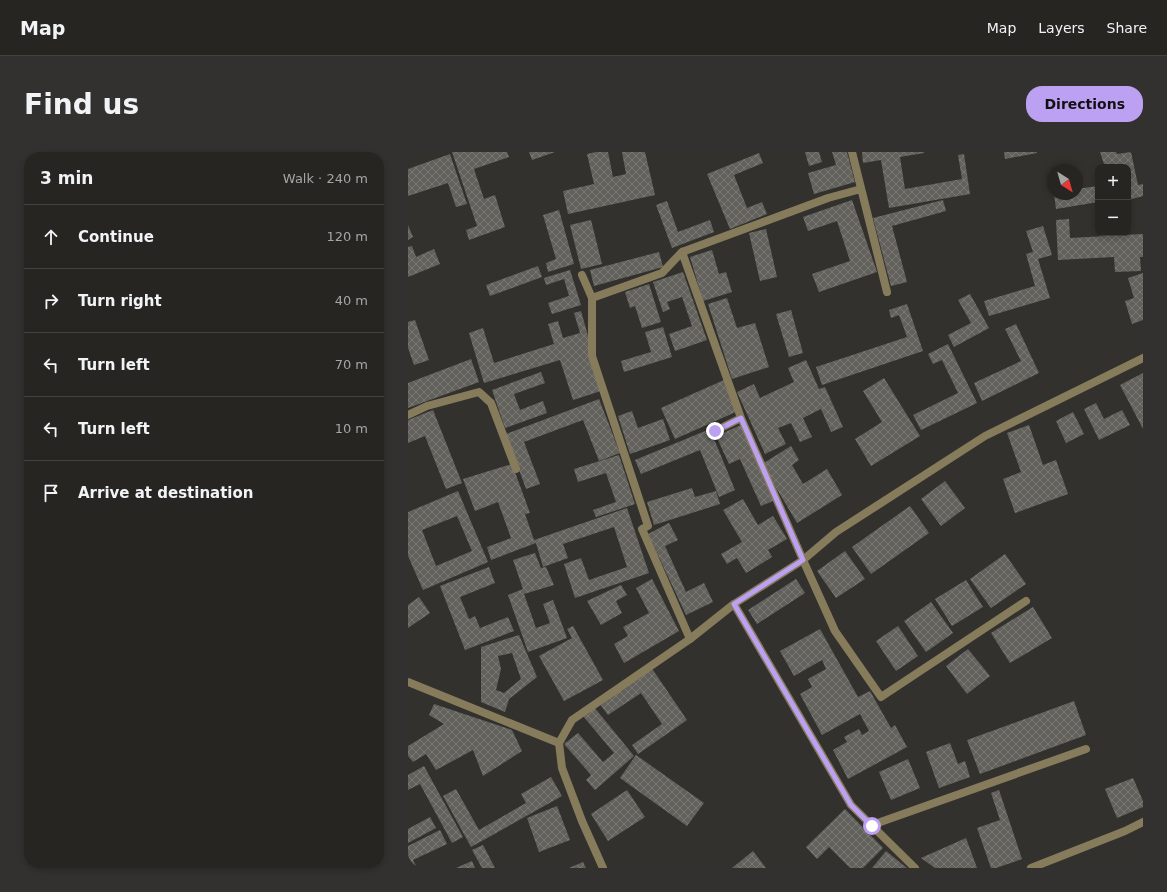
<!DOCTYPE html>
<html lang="en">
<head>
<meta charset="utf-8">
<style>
	:root { --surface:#262522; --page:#32312f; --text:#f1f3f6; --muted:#a4a5a5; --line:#424240; --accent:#bca0f2 }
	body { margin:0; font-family:"DejaVu Sans",sans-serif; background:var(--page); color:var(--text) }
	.controls { position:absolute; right:12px; top:12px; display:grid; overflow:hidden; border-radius:8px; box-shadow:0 2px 6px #0003 }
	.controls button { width:36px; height:36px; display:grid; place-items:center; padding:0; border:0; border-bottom:1px solid var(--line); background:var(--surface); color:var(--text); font:20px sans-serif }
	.compass { position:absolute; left:639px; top:12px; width:36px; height:36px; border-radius:50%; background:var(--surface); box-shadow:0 2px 6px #0003; rotate:143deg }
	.stop { position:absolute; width:12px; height:12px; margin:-9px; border:3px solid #bca0f2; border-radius:50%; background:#fff }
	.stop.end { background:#bca0f2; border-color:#fff; box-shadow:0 1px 4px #0008 }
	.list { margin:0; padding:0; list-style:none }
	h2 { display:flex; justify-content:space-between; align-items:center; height:52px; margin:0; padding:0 16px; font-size:17px }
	h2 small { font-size:13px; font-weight:400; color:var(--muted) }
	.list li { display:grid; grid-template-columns:26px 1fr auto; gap:12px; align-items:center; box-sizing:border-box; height:64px; padding:0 16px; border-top:1px solid var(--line) }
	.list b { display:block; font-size:15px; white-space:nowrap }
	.list em { font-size:13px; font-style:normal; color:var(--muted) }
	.icon { flex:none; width:22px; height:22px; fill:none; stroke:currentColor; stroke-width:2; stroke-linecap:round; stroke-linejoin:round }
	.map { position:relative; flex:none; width:735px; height:716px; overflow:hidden; border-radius:16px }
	header { display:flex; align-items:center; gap:24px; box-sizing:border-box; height:56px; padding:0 20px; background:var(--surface); border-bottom:1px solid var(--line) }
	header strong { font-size:19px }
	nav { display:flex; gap:22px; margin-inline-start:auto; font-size:14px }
	.intro { display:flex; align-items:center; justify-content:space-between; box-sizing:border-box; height:96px; padding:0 24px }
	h1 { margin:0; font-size:28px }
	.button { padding:10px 18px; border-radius:16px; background:var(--accent); color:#111; font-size:14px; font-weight:700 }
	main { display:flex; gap:24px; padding:0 24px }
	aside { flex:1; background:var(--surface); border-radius:16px; box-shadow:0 2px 6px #0003 }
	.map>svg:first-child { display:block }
	.building { fill:url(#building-cross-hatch); fill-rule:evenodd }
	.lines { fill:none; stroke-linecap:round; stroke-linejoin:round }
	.minor { stroke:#867c5c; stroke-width:8 }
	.tertiary { stroke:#867c5c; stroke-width:8 }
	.route { stroke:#bca0f2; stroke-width:5 }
</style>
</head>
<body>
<header>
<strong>Map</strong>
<nav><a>Map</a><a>Layers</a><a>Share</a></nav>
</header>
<div class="intro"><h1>Find us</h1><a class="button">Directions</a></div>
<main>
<aside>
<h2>3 min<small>Walk · 240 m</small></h2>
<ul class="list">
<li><svg class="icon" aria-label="ahead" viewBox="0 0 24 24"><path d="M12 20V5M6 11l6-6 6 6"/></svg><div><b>Continue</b></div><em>120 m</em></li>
<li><svg class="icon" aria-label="right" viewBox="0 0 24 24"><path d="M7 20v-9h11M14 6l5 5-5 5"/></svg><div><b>Turn right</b></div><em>40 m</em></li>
<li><svg class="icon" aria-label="left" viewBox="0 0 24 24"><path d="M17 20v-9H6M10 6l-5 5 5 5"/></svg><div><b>Turn left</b></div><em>70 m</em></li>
<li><svg class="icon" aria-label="left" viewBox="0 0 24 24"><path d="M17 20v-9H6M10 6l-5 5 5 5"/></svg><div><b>Turn left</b></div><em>10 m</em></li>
<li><svg class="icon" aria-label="arrive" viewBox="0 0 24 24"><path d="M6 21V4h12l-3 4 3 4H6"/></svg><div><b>Arrive at destination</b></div></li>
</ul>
</aside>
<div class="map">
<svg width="735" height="716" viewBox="0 0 735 716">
	<defs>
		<pattern id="building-cross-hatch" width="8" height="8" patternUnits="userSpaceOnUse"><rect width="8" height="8" fill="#62615c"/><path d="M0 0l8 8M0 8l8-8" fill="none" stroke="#797874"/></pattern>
	</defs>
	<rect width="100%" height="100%" fill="#32312d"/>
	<path class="building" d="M44 0H99L101 5 66 17 76 47 87 43 97 75 61 88 58 78 69 74Z
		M121 0H147L124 8Z
		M188 0H200L205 25 218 22 214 0H237L247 43 160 62 155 39 186 32 179 2Z
		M397 0H411L414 10 401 14Z
		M424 0H439L447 30 406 42 400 21 428 13Z
		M454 0H516V1L492 5 497 37 554 27 550 3 556 2 562 42 481 56 473 8 455 11Z
		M596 0H629V1L597 7Z
		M692 0H708L709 2 723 0 730 33 735 32V44L720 48V15H697Z
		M351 1 355 11 326 23 339 56 354 50 359 62 322 77 299 22Z
		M42 2 59 52 48 55 40 31 0 44V17Z
		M690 34V50L648 57 646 42H669V37Z
		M444 48 469 120 411 140 404 122 442 109 429 69 400 79 395 65Z
		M535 48 538 59 484 74 499 130 483 134 465 66Z
		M259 49 270 80 302 68 306 80 264 96 248 53Z
		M151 58 166 112 140 120 138 111 148 107 135 63Z
		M661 67 662 86 735 82V105H732L733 119 707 120 706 105 650 108 648 68Z
		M183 68 194 112 173 117 162 73Z
		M0 73 5 85 0 88Z
		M635 74 644 103 630 107 642 146 581 164 576 149 627 134 618 102 625 100 618 79Z
		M358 77 369 125 352 129 341 81Z
		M4 94 8 105 26 97 32 112 0 125V95Z
		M304 98 311 122 318 120 324 140 295 149 282 105Z
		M251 100 255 115 186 134 182 118Z
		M130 114 134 125 82 144 78 133Z
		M162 118 173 153 144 162 140 151 161 144 156 127 138 133 136 126Z
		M275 120 299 188 267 199 261 182 284 174 274 145 259 150 262 157 255 160 245 130Z
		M735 121V168L724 172 717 149 726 146 720 126Z
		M241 132 253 170 234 176 227 154 222 156 217 140Z
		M562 142 581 176 546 195 540 183 563 171 550 148Z
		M319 146 329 176 347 171 361 215 324 227 300 152Z
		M499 152 515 199 414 233 408 215 499 185 491 163 483 166 481 158Z
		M383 158 395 201 381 205 368 162Z
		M173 159 184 198 180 199 193 239 165 248 152 208 76 231 61 181 75 176 86 211 146 192 140 172 150 169 155 186 172 181 166 161Z
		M7 168 21 208 6 213 0 196V170Z
		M608 172 631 221 574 249 566 231 613 209 597 177Z
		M255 175 264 205 216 220 213 209 243 200 237 180Z
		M540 192 569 251 513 278 505 263 550 241 534 208 525 212 520 202Z
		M63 207 71 230 0 256V231Z
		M398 208 411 237 417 235 435 275 423 280 413 257 395 266 404 285 392 290 383 271 370 276 378 292 357 302 329 240 346 232 352 246 386 230 380 216Z
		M133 220 137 231 106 242 112 258 135 249 139 261 97 276 84 238Z
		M735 221V277L712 233Z
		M476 226 512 284 463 314 447 287 474 270 455 239Z
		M316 228 330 259 267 287 253 256Z
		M191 247 212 301 191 309 175 268 116 290 132 332 118 337 98 282Z
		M688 251 696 267 714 258 722 273 691 288 676 257Z
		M25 258 54 331 38 337 17 284 0 291V268Z
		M224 259 230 276 255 267 262 288 222 302 210 264Z
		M665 260 676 282 658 291 648 269Z
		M333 273 365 349 353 354 332 307 321 312 308 284Z
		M621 273 635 313 648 308 660 342 607 361 595 327 613 320 599 281Z
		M302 277 327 338 311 345 292 298 233 322 227 308Z
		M383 294 391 308 384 313 395 332 419 317 434 343 389 371 354 312Z
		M211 303 227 352 188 365 185 358 208 350 198 321 170 330 166 317Z
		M104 312 122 361 117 362 126 388 219 356 241 421 167 446 156 412 173 406 181 428 219 415 206 375 155 392 160 406 135 415 128 391 83 408 79 395 103 386 90 350 67 359 55 327Z
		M537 329 557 356 533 374 513 347Z
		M284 336 287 345 308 339 312 352 246 373 239 350Z
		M50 339 80 410 15 438 0 404V360ZM49 364 64 399 28 414 14 378Z
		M335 347 350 373 365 364 379 387 360 398 364 405 338 421 329 406 319 412 313 402 334 390 315 358Z
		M502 354 521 381 463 422 444 395Z
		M261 371 270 388 257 394 278 440 296 431 305 450 278 463 240 382Z
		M437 399 457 427 428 446 409 419Z
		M127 401 133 416 138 415 146 433 116 442 128 476 142 471 135 452 145 448 159 486 120 500 100 443 115 437 105 408Z
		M597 402 618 432 583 456 562 427Z
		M81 415 87 431 52 445 61 467 67 464 72 476 100 465 106 479 57 498 32 434Z
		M244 427 271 479 216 511 206 492 220 484 215 475 241 461 228 436Z
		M388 427 397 441 349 472 340 458Z
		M558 428 575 455 544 474 527 447Z
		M213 433 219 443 208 449 214 461 193 473 179 449Z
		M11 445 22 461 0 476V453Z
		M523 450 545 481 518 500 496 469Z
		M625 455 644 486 602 511 583 481Z
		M165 474 195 528 156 549 131 504 164 486 159 477Z
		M490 474 510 504 488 519 468 489Z
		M412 477 450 545 462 539 483 576 487 573 499 595 440 627 425 598 439 590 436 585 451 577 454 583 461 579 452 562 414 583 392 542 404 535 400 527 418 517 414 508 386 524 372 499Z
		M111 483 129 525 101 547 97 560 73 550V495ZM104 501 113 527 96 541 88 538 93 517 90 504Z
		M560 497 582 524 559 542 538 514Z
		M243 515 279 568 230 602 224 593 254 572 233 541 200 563 191 551Z
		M666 549 678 583 572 622 559 588Z
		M26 552 104 578 114 599 75 624 65 598 28 618 18 602 5 610 0 604V594L36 572 21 563Z
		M186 555 226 604 187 638 178 628 183 623 156 592 170 581 195 610 206 601 175 564Z
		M542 591 550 612 557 609 562 625 531 636 518 600Z
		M228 603 296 651 279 674 212 626Z
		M500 607 512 636 483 648 471 620Z
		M16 614 55 685 44 691 12 632 0 638V623Z
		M143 625 154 644 63 695 35 644 48 637 71 678 118 651 113 642Z
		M725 626 735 649V655L709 666 697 637Z
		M219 638 237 665 200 689 183 662Z
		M591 638 614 707 588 716H583L569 676 592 668 583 641Z
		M149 654 162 688 131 700 119 666Z
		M437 657 475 696 455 716H442L421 695 409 707 398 695Z
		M22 665 28 676 0 691V677Z
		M32 678 39 692 5 708 9 716H0V694Z
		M558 686 569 716H527L513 706Z
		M75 693 87 716H74L64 698Z
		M345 699 358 716H324Z
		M478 699 499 716H464Z
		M64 709 67 716H48Z
		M175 710 178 716H161Z"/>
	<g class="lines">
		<path class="minor" d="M444 0 479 140
			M274 100 254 121 184 146V204L240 374 234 377 282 487
			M174 123 184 146
			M0 263 19 254 71 240 83 251 108 317
			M333 266 274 100 420 46 453 37
			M307 279 333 266 395 408 427 479 473 545 618 449
			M326 452 443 653 507 716
			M0 530 151 591
			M464 673 678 597
			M623 716 717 679 735 670"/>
		<path class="tertiary" d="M195 716 174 669 154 616 151 591 164 568 282 487 326 452 395 408 428 380 577 284 735 206"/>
	</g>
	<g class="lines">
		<path class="route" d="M307 279 333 266 395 408 326 452 443 653 464 674"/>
	</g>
</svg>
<div class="controls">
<button>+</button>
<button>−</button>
</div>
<svg class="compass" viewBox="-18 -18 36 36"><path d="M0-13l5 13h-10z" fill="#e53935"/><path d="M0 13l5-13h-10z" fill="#a4a5a5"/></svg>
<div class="stop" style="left:464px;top:674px"></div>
<div class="stop end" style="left:307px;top:279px"></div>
</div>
</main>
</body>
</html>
